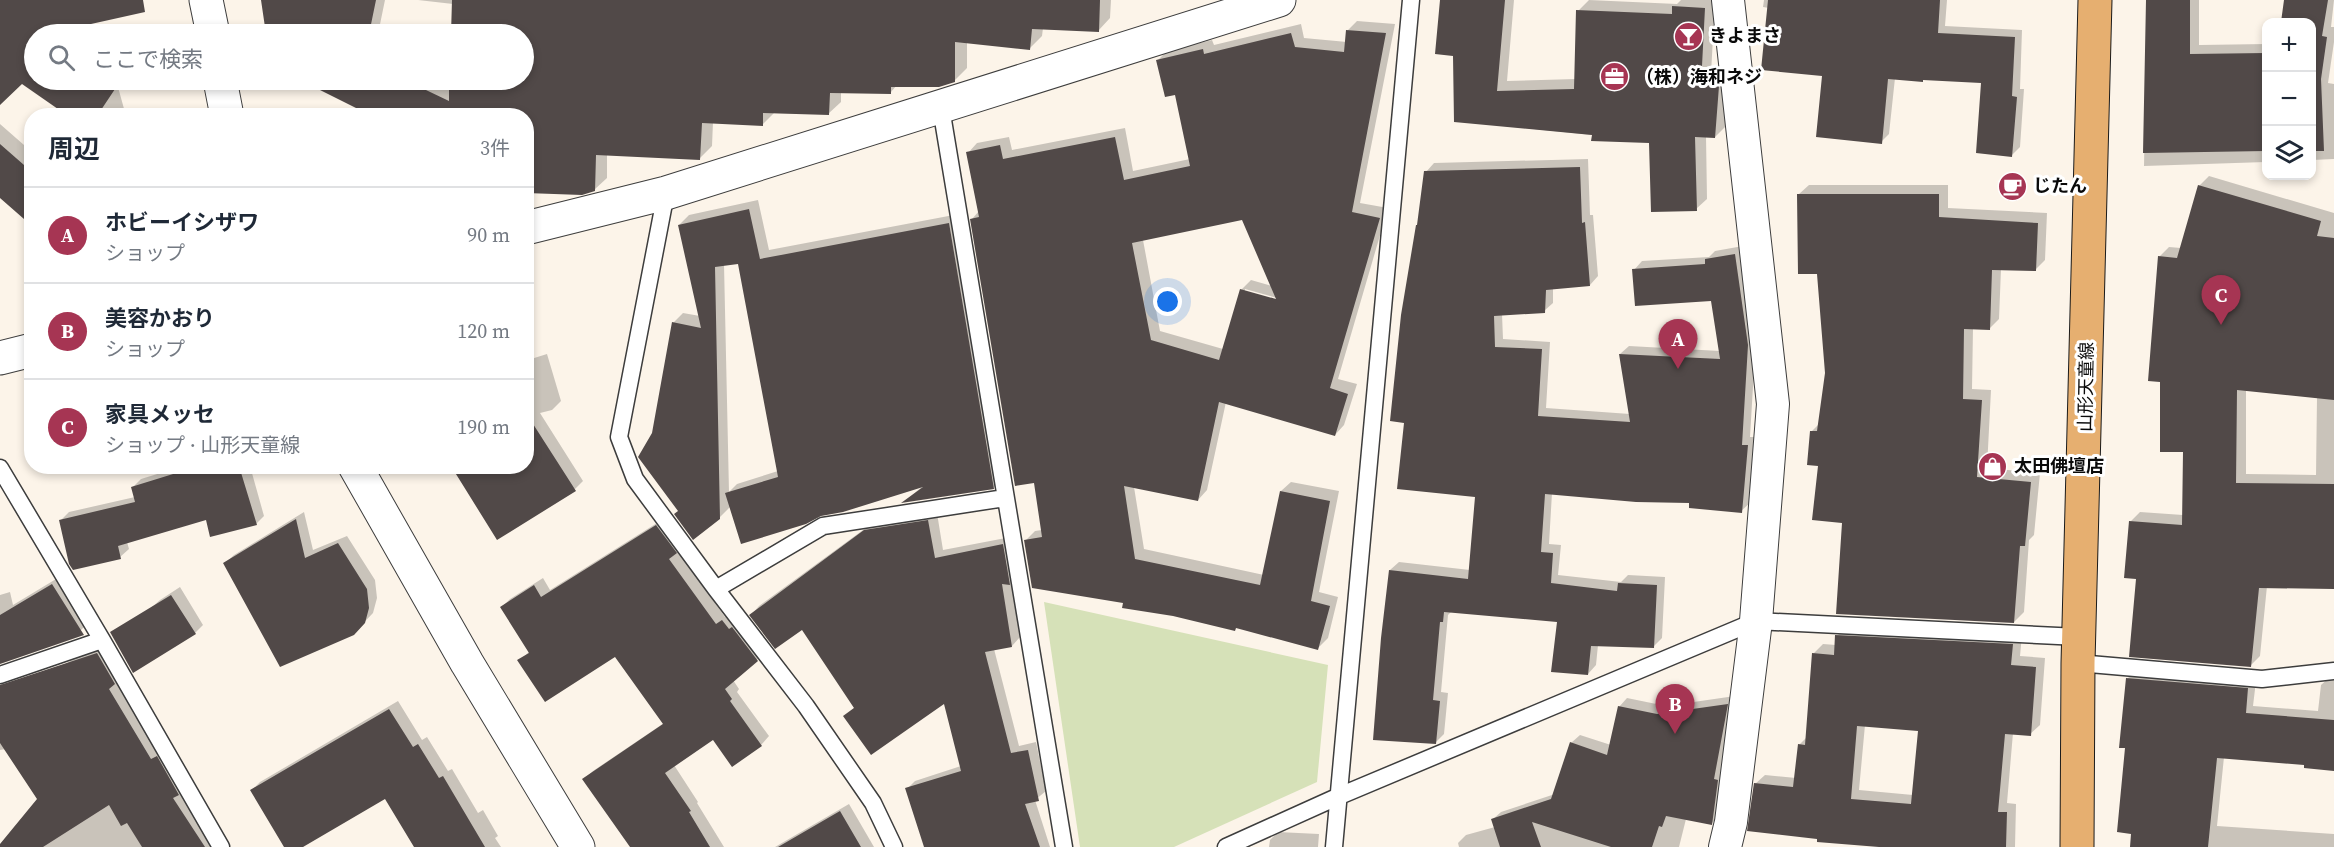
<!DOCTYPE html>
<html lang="ja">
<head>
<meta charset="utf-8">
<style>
	:root { --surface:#fff; --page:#f2f2f3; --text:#1f2937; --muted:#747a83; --line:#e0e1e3; --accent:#a63553 }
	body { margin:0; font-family:"Source Serif 4","Noto Sans JP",serif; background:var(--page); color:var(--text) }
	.controls { position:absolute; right:18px; top:18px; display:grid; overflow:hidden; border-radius:12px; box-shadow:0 3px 9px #0003 }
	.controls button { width:54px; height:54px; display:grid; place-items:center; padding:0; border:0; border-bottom:2px solid var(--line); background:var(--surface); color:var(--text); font:30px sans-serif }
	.you { position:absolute; left:1168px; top:302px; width:21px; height:21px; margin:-15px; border:4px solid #fff; border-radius:50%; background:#1a73e8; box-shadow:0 0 0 9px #1a73e833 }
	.badge { display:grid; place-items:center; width:39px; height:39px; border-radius:50%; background:var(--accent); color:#fff; font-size:20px; font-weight:700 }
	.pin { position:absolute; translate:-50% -50px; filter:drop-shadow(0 2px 3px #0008) }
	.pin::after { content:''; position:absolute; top:32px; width:21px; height:18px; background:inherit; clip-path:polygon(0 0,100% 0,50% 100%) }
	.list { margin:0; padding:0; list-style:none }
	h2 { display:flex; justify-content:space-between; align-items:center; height:78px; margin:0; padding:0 24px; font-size:26px }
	h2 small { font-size:20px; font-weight:400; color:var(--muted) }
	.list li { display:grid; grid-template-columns:39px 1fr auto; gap:18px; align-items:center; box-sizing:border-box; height:96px; padding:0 24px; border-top:2px solid var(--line) }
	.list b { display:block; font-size:22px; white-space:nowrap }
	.list p { margin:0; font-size:20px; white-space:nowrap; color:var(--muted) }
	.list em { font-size:20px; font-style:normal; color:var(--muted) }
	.icon { flex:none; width:33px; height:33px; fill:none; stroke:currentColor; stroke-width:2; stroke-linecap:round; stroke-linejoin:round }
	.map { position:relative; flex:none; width:2334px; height:847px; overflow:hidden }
	.search { position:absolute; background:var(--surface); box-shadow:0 3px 9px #0003; left:24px; top:24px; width:510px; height:66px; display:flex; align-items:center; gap:15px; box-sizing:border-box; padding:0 21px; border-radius:33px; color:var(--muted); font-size:22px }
	.panel { position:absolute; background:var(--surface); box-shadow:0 3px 9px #0003; left:24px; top:108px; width:510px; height:366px; border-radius:24px }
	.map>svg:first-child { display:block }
	.green { fill:#d6e1b8 }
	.shadow { fill:#0003; fill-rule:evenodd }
	.building { fill:#514948; fill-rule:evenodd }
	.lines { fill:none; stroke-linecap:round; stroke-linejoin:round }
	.service-casing { stroke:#3d3d3d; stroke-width:19 }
	.minor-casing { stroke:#3d3d3d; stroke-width:34 }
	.tertiary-casing { stroke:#3d3d3d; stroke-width:35 }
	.primary-casing { stroke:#1b1b1b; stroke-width:35 }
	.service { stroke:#fff; stroke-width:16 }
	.minor { stroke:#fff; stroke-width:32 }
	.tertiary { stroke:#fff; stroke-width:33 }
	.primary { stroke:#e6af70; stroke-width:33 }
	.labels { text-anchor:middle; stroke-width:6; stroke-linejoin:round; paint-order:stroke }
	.poi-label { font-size:18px; font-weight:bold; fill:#0a0a0a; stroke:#fff; text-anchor:start }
	.street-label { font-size:18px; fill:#0a0a0a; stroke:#fff }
</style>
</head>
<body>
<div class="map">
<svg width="2334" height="847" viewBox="0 0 2334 847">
	<rect width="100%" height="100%" fill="#fcf4e9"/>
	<path class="green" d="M1044 602 1328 665 1317 782 1174 847H1080Z"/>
	<path class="shadow" d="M0 0H136L52 32 56 34H34V80H123L118 87 126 116H70L22 82 0 103Z
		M262 0H385L378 34H298L304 24Z
		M418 0H1111L1110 18 1098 31 1043 28 1042 36 1030 48 967 42V68L954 81 897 85 891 92 841 91V102L828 114 774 113 762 125 713 122 712 146 699 159 607 154V178L594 190 526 116H375L303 80H441L451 84V80H524V34H452L453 4Z
		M1442 0H1514L1507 81 1575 79 1578 11 1589 0 1677 4 1681 0H1715L1711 74 1730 76 1726 126 1715 137 1706 136 1707 199 1696 209 1651 141 1456 121 1455 54Z
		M1764 0H1947L1945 26 2022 30 2020 89H2024L2020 147 2012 155 1982 82 1925 79 1922 81 1895 78 1889 134 1881 142 1769 8 1763 7Z
		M2147 0H2199V45L2266 44V162L2144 166Z
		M2286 0H2334L2331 27H2334V42L2328 83 2334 84V159L2312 160V22H2282Z
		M1357 21 1395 24 1360 203 1388 208 1338 379 1357 384 1344 425 1335 435 1226 402 1207 490 1198 500 1134 487 1144 549 1264 575 1281 491 1291 482 1339 491 1319 592 1338 597 1328 638 1318 648 1237 626 1125 602 1025 541 1035 531 1042 530 1035 482 972 219 979 211 968 153 977 143 1009 137 1012 150 1125 128 1133 171 1190 159 1176 93 1158 60 1167 51 1212 40 1214 45 1301 24 1304 38 1347 42 1348 30ZM1243 218 1272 286 1251 280 1241 290 1223 349 1160 331 1143 240ZM1245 289 1284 300 1283 303 1245 292Z
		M0 124 32 152V216L0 196Z
		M1588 159 1590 215H1593L1598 276 1590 285 1553 287V303L1544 311 1502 314 1503 339 1550 342 1546 408 1630 414 1620 354 1629 346 1720 351 1712 300 1634 270 1642 261 1709 257 1715 251 1743 246 1756 336 1750 437H1756L1750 503 1741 511 1691 502 1552 493 1549 544 1561 545 1558 575 1621 582 1628 575 1665 577 1662 638 1653 647 1598 645 1596 665 1588 674 1558 620 1452 611 1448 615 1441 692 1448 693 1444 734 1436 742 1390 570 1399 562 1470 570 1477 496 1426 172 1434 163Z
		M2209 176 2334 213V588L2267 586 2260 656 2250 666 2137 577 2130 522 2140 512 2183 515 2184 451 2159 257 2169 247 2181 248 2199 186ZM2246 390 2317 397 2316 475 2246 474Z
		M1809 185H1948V208L2047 213 2045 260 2035 270 2001 269 1999 319 1989 329 1973 328 1972 389 1991 390 1987 468 2040 473 2034 535 2029 540 2024 612 2014 622 1843 522 1820 465 1812 431 1820 423 1827 373 1818 273 1799 194Z
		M758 200 769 250 959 214 1003 478 993 488 905 501 923 486 731 506 719 518 680 510 653 434 673 323 683 313 700 316 679 225 689 215ZM739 263 778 471 737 484 729 492 724 264Z
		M526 340 531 359 547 354 561 401 552 410 540 413 583 481 575 489 526 466Z
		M183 466H250L264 516 256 524 208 518 127 542 129 549 120 557 60 521 69 512 135 497 133 487 141 479Z
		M304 512 313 550 347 536 375 580 377 598 373 613 353 634 225 563 234 555Z
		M937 513 943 550 1011 537 1017 575 1011 582 1020 637 1012 646 994 649 1019 746 1036 742 1046 791 1035 800 1050 847H925L907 789 915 781 961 766 945 702 845 716 855 707 802 628 751 615 759 606 874 522Z
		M665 518 677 550 725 617 731 613 766 652 733 680 739 689 737 692 769 736 761 745 713 738 674 765 698 802 697 803 724 847H631L584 779 593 771 664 723 615 655 519 661 530 651 502 607 510 599 543 578 550 590Z
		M61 576 89 622 81 630 0 652V595L10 592 13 605Z
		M180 587 203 625 195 633 151 608 160 600Z
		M1846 627 2022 635 2020 656 2045 658 2040 725 2030 734 2013 733 2007 803 2016 804 2015 847H1896L1755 784 1765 775 1796 778 1799 745 1807 737 1813 654 1823 644 1836 645 1837 636ZM1865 725 1919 730 1913 795 1859 790Z
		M106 645 219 847H0L38 800 6 749 0 750V702L86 652Z
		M2136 670 2256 681 2253 706 2318 711 2321 685 2330 677 2334 678V769L2305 764 2224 757 2217 826 2334 834V847H2132L2127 747 2128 678Z
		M1735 696 1721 772H1726L1719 816 1711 824 1686 819 1679 847H1459L1458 843 1466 835 1495 827 1492 820 1501 812 1555 794 1571 743 1580 735 1611 745 1619 707 1627 698 1666 706Z
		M398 701 422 740 427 737 448 771 452 769 478 813 483 810 498 836 495 838 501 847H416L386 797 300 847H286L252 790 260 782Z
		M849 804 874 847H775Z
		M1278 832 1319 834 1318 847H1269L1270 840Z"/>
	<path class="building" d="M0 0H143L145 12 46 34H34V80H121L97 116H68L22 84 0 105Z
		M261 0H376L369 34H266Z
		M452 0H1100L1099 32 1032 29 1030 50 955 42V82L939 87H891V94L830 93 829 115 763 113V126L702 123 700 160 596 155 595 191 582 195 526 193V116H372L300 80H405L449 101V80H524V34H451Z
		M1440 0H1505L1497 91 1574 89 1576 10 1672 14V6L1705 8 1701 85 1719 86 1715 138 1695 137 1697 211 1651 212 1649 143 1591 141 1592 135 1454 122 1453 56 1435 54Z
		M1768 0H1940L1938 33 2015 37 2012 96 2017 97 2012 157 1976 153 1981 83 1923 80V82L1888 79 1882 144 1816 137 1822 76 1761 70Z
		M2146 0H2190V54L2266 53V151L2143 153Z
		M2284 0H2328L2322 36 2327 37 2321 79 2324 151H2312V22H2281Z
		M1346 30 1386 33 1352 212 1380 218 1330 388 1348 394 1335 436 1219 402 1198 501 1124 486 1135 559 1260 585 1280 491 1330 501 1311 601 1330 606 1318 650 1236 628 1235 631 1173 616 1122 608 1123 603 1032 588 1024 540 1042 537 1034 483 1015 486 970 219 979 217 966 152 1000 145 1003 159 1115 137 1124 180 1190 166 1175 95 1165 97 1156 60 1203 49 1204 54 1291 33 1295 47 1344 52ZM1242 220 1276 299 1240 289 1219 360 1151 340 1132 243Z
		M0 144 32 172V226L0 198Z
		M1580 167 1582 223 1585 222 1590 286 1546 290 1545 313 1494 316 1495 347 1542 349 1538 416 1630 422 1619 354 1720 359 1711 301 1635 306 1632 269 1705 264V259L1735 254 1748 345 1742 445H1748L1742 513 1689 508V503L1636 502 1545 494 1541 552 1553 553 1551 583 1617 591 1618 583 1657 585 1654 648 1591 646 1588 675 1551 672 1557 622 1444 612 1443 622H1440L1433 700 1440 701 1436 744 1373 740 1381 638 1389 570 1468 579 1475 497 1397 489 1404 423 1390 421 1401 315 1416 225H1417L1424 171Z
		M2198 185 2321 221 2317 236 2334 238V400L2237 390 2236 483 2334 484V589L2259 588 2251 667 2129 657 2136 579 2124 578 2129 521 2182 525 2183 452H2160V382L2148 381 2158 256 2177 258Z
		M1797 194H1939V217L2038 223 2036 271 1992 270 1990 330 1964 329 1963 399 1982 400 1977 477 2031 482 2025 546H2020L2014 623 1836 614 1842 523 1812 520 1818 466 1807 465 1810 431H1817L1825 373 1817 274H1798Z
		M749 209 760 259 949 223 994 489 901 503 923 487 843 512 821 516 806 524 741 544 725 493 778 477 738 264 715 267 720 519 693 540 674 514 678 511 638 457 652 433 672 322 701 328 678 225Z
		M526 413 576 491 497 540 451 466H526Z
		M199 466H239L257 525 210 537 206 520 118 546 121 559 73 570 69 564 59 520 135 502 131 487Z
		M296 519 305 558 338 543 367 589 369 608 365 623 354 635 280 667 223 563Z
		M928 520 935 558 1003 544 1010 585 1002 584 1012 647 985 652 1011 753 1028 750 1039 801 1025 804 1040 847H924L905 788 961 771 944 704 871 755 843 716 854 708 802 630 775 649 749 615 864 530Z
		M656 525 677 553 669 559 716 624 722 620 729 629 732 627 758 661 725 689 732 699 730 701 762 746 732 767 713 740 665 773 691 811 689 812 710 847H630L582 779 663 724 615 657 545 702 517 660 529 653 500 607 534 585 541 597Z
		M52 584 84 635 0 664V615Z
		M171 595 196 634 133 673 110 632Z
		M1835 635 2013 644 2011 665 2036 667 2031 736 2005 734 1998 812H2007L2006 847H1879L1817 842V839L1747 831 1754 783 1793 787 1798 744 1805 745 1812 653 1834 655ZM1857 726 1918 731 1911 804 1851 799Z
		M97 653 115 684 109 689 151 759 157 756 179 795 173 798 205 847H142L127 823 121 826 109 805 43 847H0V844L37 799 0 743V685Z
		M2126 678 2248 688 2246 713 2334 720V771L2304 768V765L2217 758 2208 847H2130L2131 834 2117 832 2125 748H2119Z
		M1728 704 1714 779 1718 780 1712 825 1666 816 1662 827 1659 826 1652 847H1611L1532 822 1541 847H1500L1491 819 1551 799 1570 742 1607 755 1618 706 1657 714Z
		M389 709 413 747 418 744 439 778 443 776 485 847H414L385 799 303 847H284L250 790Z
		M840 811 861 847H778Z"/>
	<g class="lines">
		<defs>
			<path id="service" d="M941 108 1064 847
				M666 193 619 437 635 479 716 589 806 706 873 803 894 847
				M0 468 102 640 221 847
				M716 589 823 526 1005 498
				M2078 663 2262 679 2334 671
				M0 675 102 640
				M1226 847 1337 797 1756 621 2079 637
				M1334 847 1411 0"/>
			<path id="minor" d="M1725 847 1731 822 1756 621 1773 404 1728 0"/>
			<path id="tertiary" d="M206 0 213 34
				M220 80 227 116
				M526 228 666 193 1279 0
				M0 358 32 350
				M355 466 467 663 578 847"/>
			<path id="primary" d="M2077 847 2078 663 2095 0"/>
		</defs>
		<use href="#service" class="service-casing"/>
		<use href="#minor" class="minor-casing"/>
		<use href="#tertiary" class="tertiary-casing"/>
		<use href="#primary" class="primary-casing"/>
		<use href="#service" class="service"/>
		<use href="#minor" class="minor"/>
		<use href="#tertiary" class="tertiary"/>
		<use href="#primary" class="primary"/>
	</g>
	<defs>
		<symbol id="bar-disc" viewBox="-11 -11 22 22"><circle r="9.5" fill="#a63553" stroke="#fff"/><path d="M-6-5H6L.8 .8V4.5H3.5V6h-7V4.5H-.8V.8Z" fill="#fff"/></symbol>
		<symbol id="office-disc" viewBox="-11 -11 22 22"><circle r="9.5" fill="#a63553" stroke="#fff"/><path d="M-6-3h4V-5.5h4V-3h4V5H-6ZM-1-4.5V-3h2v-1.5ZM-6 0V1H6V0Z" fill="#fff"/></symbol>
		<symbol id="cafe-disc" viewBox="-11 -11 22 22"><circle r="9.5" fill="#a63553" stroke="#fff"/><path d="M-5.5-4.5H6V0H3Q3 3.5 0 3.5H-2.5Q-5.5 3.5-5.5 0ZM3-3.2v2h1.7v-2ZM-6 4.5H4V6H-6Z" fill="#fff"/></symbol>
		<symbol id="shop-disc" viewBox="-11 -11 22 22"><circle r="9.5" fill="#a63553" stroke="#fff"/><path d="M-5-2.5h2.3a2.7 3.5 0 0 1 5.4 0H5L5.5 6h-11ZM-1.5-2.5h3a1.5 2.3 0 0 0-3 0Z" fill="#fff"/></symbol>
	</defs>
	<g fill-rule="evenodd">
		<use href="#bar-disc" x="1672" y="20" width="33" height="33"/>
		<use href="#office-disc" x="1598" y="60" width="33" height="33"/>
		<use href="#cafe-disc" x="1996" y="170" width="33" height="33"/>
		<use href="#shop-disc" x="1976" y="450" width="33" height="33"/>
	</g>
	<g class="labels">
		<g class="poi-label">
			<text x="1709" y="42">きよまさ</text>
			<text x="1636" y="83">（株）海和ネジ</text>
			<text x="2033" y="192">じたん</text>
			<text x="2014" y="472">太田佛壇店</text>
		</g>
		<g class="street-label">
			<text transform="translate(2086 387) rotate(-89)" y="6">山形天童線</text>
		</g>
	</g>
</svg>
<div class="controls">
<button>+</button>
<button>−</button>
<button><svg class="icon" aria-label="layers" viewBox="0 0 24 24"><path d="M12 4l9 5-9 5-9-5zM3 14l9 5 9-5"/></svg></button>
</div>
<div class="you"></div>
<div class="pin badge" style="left:1678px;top:369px">A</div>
<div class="pin badge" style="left:1675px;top:734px">B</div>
<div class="pin badge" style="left:2221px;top:325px">C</div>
<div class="search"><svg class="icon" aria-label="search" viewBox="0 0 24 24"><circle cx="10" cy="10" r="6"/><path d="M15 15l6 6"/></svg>ここで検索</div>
<section class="panel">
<h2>周辺<small>3件</small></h2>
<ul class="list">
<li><span class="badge">A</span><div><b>ホビーイシザワ</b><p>ショップ</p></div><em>90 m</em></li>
<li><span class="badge">B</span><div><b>美容かおり</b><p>ショップ</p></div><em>120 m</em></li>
<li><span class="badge">C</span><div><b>家具メッセ</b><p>ショップ · 山形天童線</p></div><em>190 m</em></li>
</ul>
</section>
</div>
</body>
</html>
